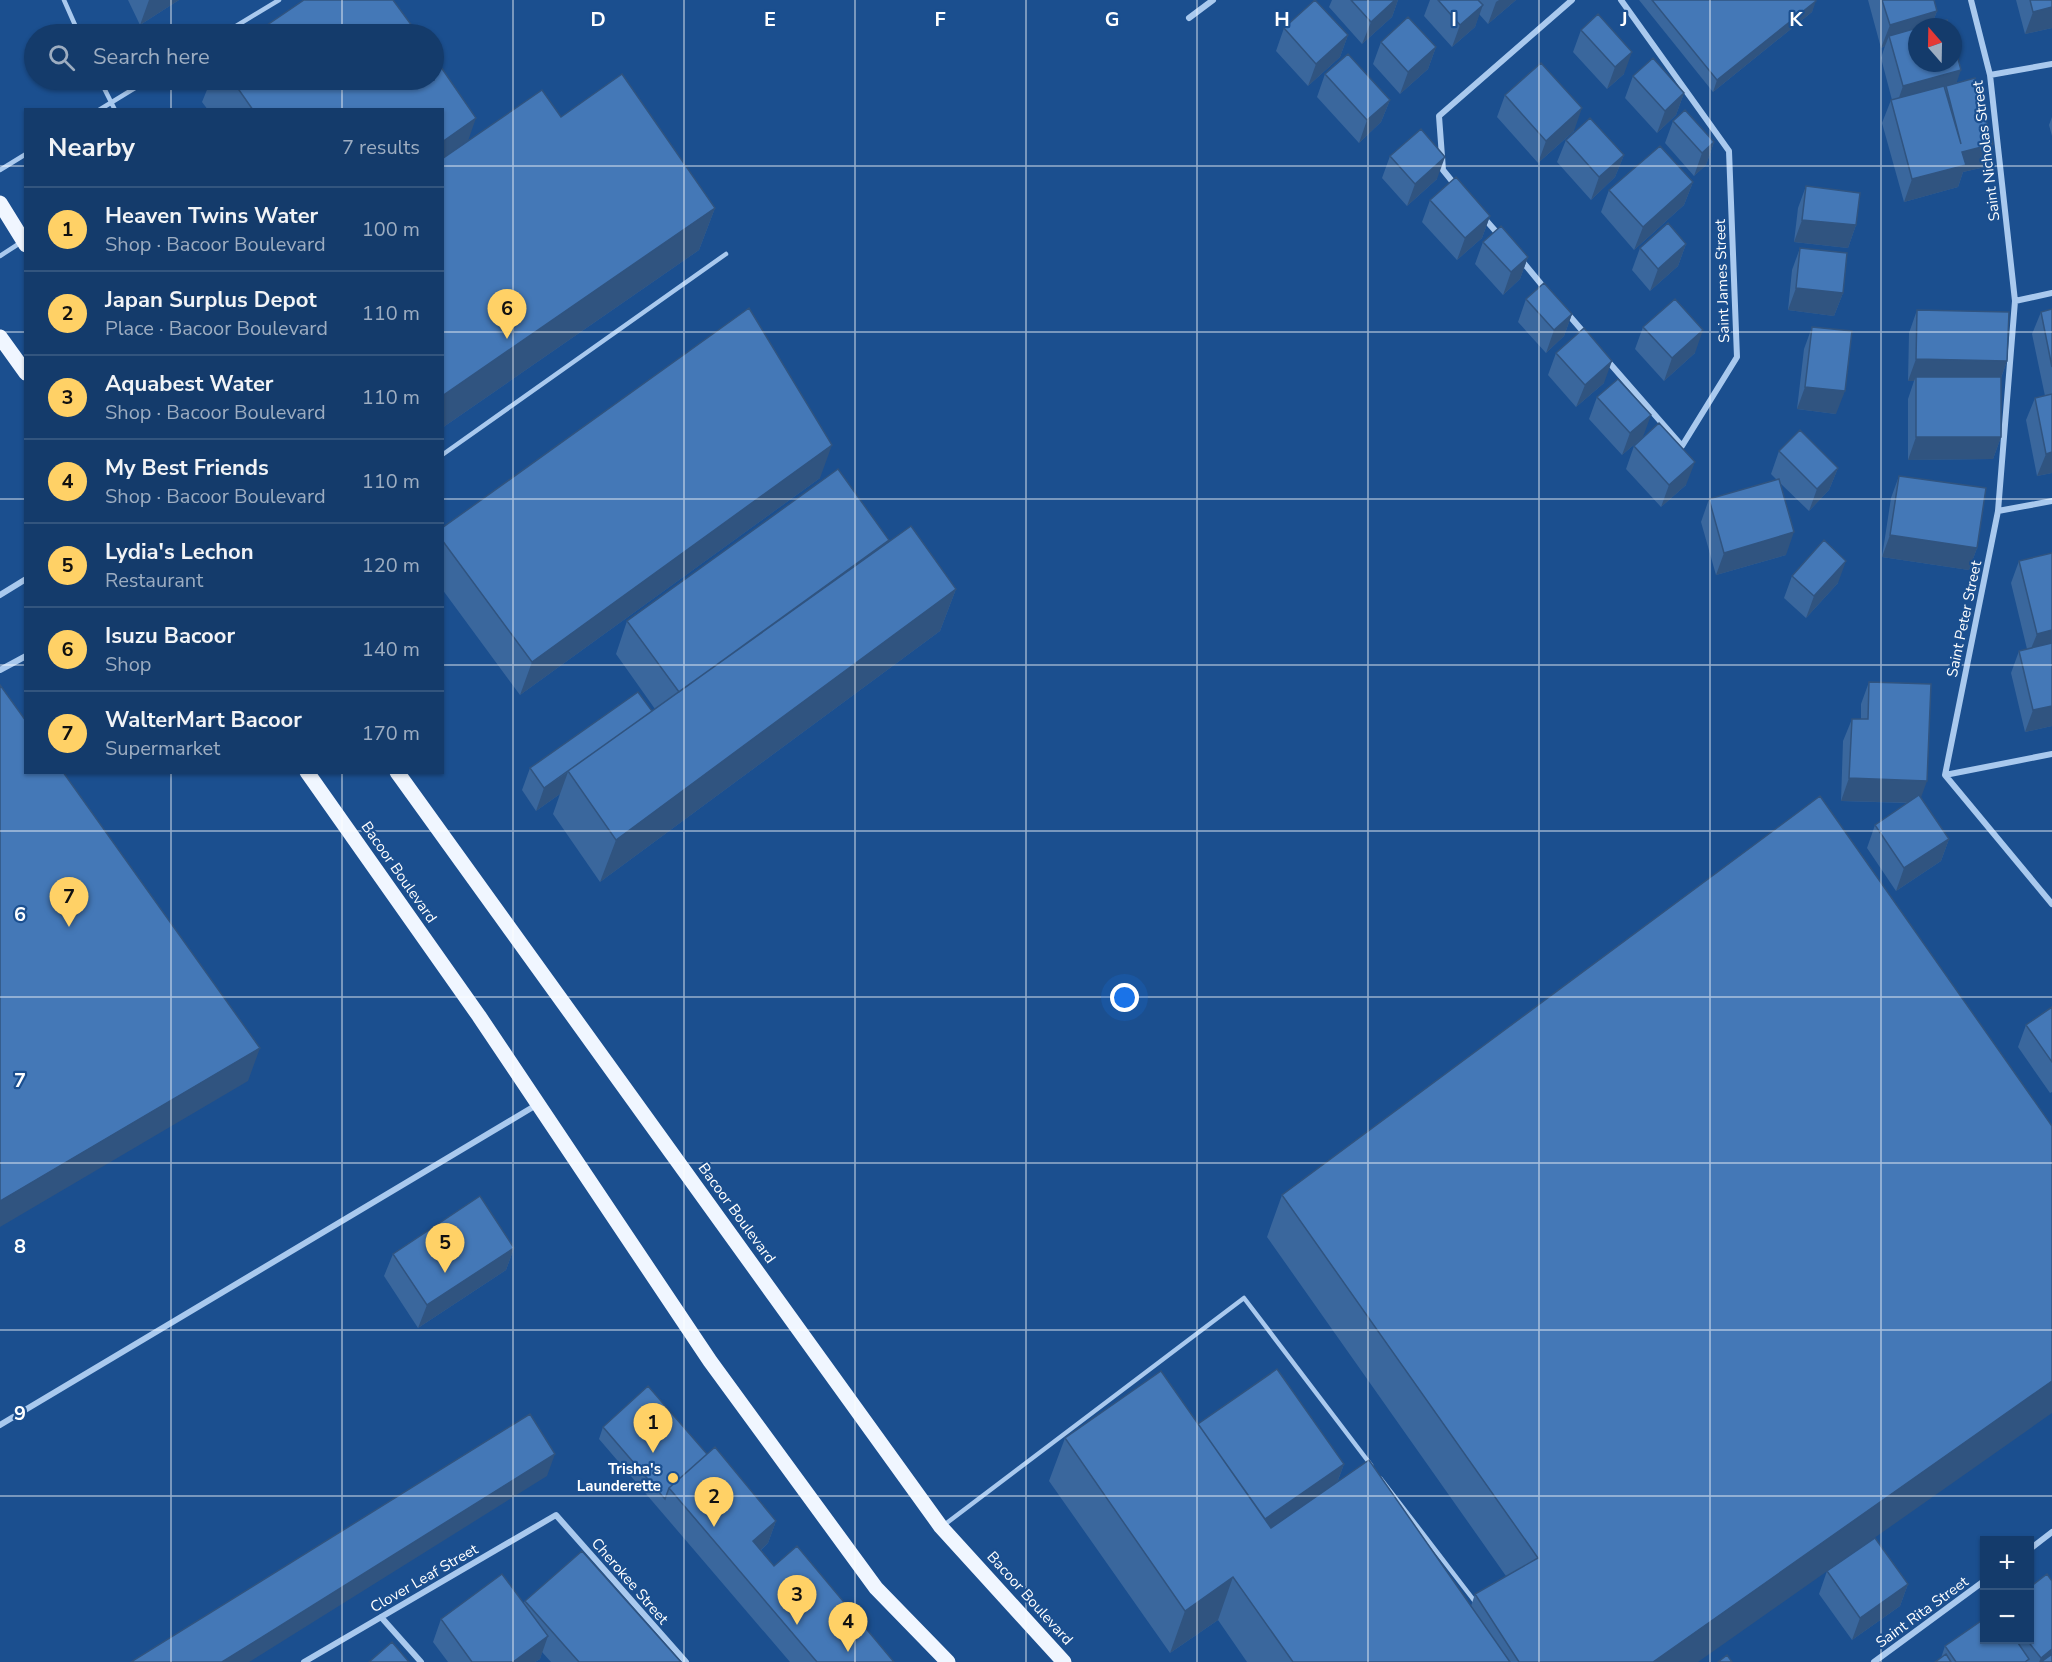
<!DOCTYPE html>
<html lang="en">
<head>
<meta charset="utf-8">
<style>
	:root { --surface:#143b6b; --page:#214673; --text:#f1f3f6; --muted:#9dadc1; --line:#33557e; --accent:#ffd166 }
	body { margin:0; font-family:"Nunito Sans",sans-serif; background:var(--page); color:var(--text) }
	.controls { position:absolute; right:18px; bottom:18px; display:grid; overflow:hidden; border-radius:0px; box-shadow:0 2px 4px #0004 }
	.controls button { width:54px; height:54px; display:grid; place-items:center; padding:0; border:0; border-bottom:2px solid var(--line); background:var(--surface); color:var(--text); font:30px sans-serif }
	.compass { position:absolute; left:1908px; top:18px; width:54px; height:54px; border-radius:50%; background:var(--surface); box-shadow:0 2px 4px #0004; rotate:340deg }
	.you { position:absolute; left:1125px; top:998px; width:21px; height:21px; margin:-15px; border:4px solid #fff; border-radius:50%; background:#1a73e8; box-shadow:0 0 0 9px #1a73e833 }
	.badge { display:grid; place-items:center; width:39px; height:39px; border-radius:50%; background:var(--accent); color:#111; font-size:20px; font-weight:700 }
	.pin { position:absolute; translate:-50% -50px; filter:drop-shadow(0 2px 3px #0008) }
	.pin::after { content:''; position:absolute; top:32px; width:21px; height:18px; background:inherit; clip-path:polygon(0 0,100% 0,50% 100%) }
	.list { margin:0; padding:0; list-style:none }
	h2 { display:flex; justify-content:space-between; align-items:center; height:78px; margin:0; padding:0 24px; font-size:26px }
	h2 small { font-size:20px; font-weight:400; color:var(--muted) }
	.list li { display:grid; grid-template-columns:39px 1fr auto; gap:18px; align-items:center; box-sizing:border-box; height:84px; padding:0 24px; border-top:2px solid var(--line) }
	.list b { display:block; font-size:22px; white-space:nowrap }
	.list p { margin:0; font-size:20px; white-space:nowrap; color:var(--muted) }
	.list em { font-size:20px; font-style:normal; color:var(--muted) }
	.icon { flex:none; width:33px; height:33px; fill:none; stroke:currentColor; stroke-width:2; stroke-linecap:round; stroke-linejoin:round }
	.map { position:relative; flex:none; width:2052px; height:1662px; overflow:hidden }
	.search { position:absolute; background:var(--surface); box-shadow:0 2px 4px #0004; left:24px; top:24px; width:420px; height:66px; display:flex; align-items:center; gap:15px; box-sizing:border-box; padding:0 21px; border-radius:33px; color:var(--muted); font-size:22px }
	.panel { position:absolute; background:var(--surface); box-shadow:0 2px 4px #0004; left:24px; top:108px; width:420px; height:666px; border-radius:0px }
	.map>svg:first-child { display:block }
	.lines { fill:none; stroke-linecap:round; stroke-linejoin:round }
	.lane { stroke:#a9c9ee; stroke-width:4.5 }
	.street { stroke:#a9c9ee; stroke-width:6 }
	.primary { stroke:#f0f6ff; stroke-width:15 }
	.wall { fill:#3a679d }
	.shaded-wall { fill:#305480 }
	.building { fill:#4478b7; stroke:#305480; stroke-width:1.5 }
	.grid { fill:none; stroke:#fff; stroke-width:1.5; stroke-opacity:0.55 }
	.poi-dot { fill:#ffd166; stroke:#1b4f8f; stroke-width:2 }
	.labels { text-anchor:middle; stroke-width:4.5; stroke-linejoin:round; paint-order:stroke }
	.street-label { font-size:15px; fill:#fff; stroke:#1b4f8f }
	.poi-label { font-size:15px; font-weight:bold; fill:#fff; stroke:#1b4f8f; text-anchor:end }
	.grid-label { font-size:20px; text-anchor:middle; font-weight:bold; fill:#fff; stroke:#1b4f8f; stroke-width:4.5; stroke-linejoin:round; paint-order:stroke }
</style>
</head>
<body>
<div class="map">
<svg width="2052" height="1662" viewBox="0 0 2052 1662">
	<rect width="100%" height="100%" fill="#1b4f8f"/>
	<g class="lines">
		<path class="lane" d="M64 0 79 34
			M223 34 279 0
			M100 80 115 110
			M99 110 148 80
			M0 170 26 154
			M0 256 20 243
			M442 455 726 254
			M1381 1479 1476 1603
			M944 1525 1244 1298 1371 1465"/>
		<path class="street" d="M1971 0 1990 75 2015 301 1998 511 1945 775 2052 904
			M1189 18 1213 0
			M1990 75 2052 64
			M1456 186 1443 170 1439 116 1572 0
			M1484 218 1499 235
			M1522 261 1546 290
			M2015 301 2052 293
			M1567 313 1586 335
			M1606 359 1682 446 1737 357 1729 151 1621 0
			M1998 511 2052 501
			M0 595 26 579
			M0 670 26 656
			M1945 775 2052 754
			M0 1425 538 1104
			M2030 1549 2052 1532
			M381 1617 421 1662
			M304 1662 556 1515 686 1662
			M1874 1662 1984 1581"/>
		<path class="primary" d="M0 203 26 245
			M0 337 26 373
			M307 772 479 1016 710 1361 876 1588 948 1662
			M397 772 941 1527 1064 1662"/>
	</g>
	<path class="wall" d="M128 0H179L140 25Z
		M1332 0H1398L1392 17 1362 44 1329 7Z
		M1430 0H1516L1488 24 1479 14 1475 27 1452 47 1424 16Z
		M1639 0H1815L1812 12 1713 92Z
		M1868 0H1934L1937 11 1932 24 1957 83 1985 167 1963 172 1958 187 1904 202 1882 123 1891 100H1892L1881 58 1885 46 1881 48Z
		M2016 0H2052V28L2025 34Z
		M1284 28 1348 35 1340 57 1308 86 1276 51Z
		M1581 30 1624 74 1607 89 1573 52Z
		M1381 42 1436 47 1428 69 1400 94 1373 64Z
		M1325 74 1390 100 1381 122 1359 143 1317 97Z
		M1633 76 1684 93 1676 115 1657 133 1625 98Z
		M211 80H434L468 141 561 117 715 208 699 250 442 428V110H208L202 102Z
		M1505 95 1574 131 1538 163 1497 117Z
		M2052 117V136L2049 125Z
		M1673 121 1714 142 1706 165 1694 176 1665 143Z
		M1566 140 1624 155 1615 177 1591 200 1557 162Z
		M1390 156 1437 179 1407 206 1382 178Z
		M1693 182 1684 205 1634 250 1601 212 1609 190Z
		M1806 186 1856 225 1848 248 1794 242 1798 208Z
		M1430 200 1490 216 1482 238 1457 260 1422 222Z
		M1483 242 1528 257 1520 279 1503 295 1475 264Z
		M1686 244 1678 266 1650 291 1632 270 1640 248Z
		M1800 248 1843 293 1834 316 1788 310 1792 270Z
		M1526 299 1572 314 1564 336 1546 353 1518 322Z
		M2052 309V473L2037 476 2026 420 2035 398 2045 396 2032 334 2041 312Z
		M1917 310 2007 361 2001 378V437L1993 459 1908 460V399L1914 381H1908L1909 333Z
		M1643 327 1695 353 1664 381 1635 349Z
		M1812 327 1836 414 1797 409 1804 349Z
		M1556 353 1604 383 1576 407 1548 375Z
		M1597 397 1643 437 1622 455 1589 419Z
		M1634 446 1686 485 1661 507 1626 469Z
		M1779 451 1838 468 1829 490 1809 511 1780 483 1786 555 1716 575 1701 522 1709 499 1777 480 1771 474Z
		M1899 476 1977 548 1969 570 1882 557 1891 498Z
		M820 478 520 695 442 589V528Z
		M889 540 888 542 956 589 940 631 600 882 553 814 560 794 536 811 522 790 530 768 655 709 616 654 627 621Z
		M2052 553V726L2025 732 2011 673 2019 651 2027 649 2011 583 2019 561Z
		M1792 576 1838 583 1806 618 1784 598Z
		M1869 682 1921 798 1949 839 1941 861 1896 891 1867 848 1875 825 1907 803 1841 801 1843 741 1852 719H1861V704Z
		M2052 1007V1092L2050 1093 2018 1047 2026 1025Z
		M1282 1195 1698 1662H1247L1218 1620 1170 1653 1049 1481 1065 1438 1198 1424 1344 1464 1337 1483 1471 1606 1475 1594 1506 1576 1267 1237Z
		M514 1248 506 1270 418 1328 384 1276 393 1254Z
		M603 1427 707 1454 776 1521 768 1543 761 1550 774 1566 894 1662H790L599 1439Z
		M1827 1571 1908 1584 1900 1606 1852 1640 1819 1594Z
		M525 1601 681 1662H551L542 1652 540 1659 535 1662H448L433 1642 441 1619 523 1604Z
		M1984 1640H2030L2052 1662H1935L1941 1658 1945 1646Z"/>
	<path class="shaded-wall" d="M149 0H179L140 25Z
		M1395 0H1398L1392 17 1362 44 1371 22Z
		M1499 0H1516L1488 24 1496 2Z
		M1816 1 1812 12 1713 92 1717 80Z
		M1483 5 1475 27 1452 47 1460 25Z
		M2052 7V28L2025 34 2033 12Z
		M1937 11 1931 27H1917V37L1889 36 1885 46 1881 48 1890 25Z
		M1348 35 1340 57 1308 86 1316 64Z
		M1436 47 1428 69 1400 94 1408 72Z
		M1632 52 1624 74 1607 89 1615 67Z
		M1961 70 1953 93 1946 86 1942 96 1895 109 1903 86Z
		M1684 93 1676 115 1657 133 1665 111Z
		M1390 100 1381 122 1359 143 1367 120Z
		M1582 108 1574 131 1538 163 1546 141Z
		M476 118 461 161 442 174V142Z
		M1714 142 1706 165 1694 176 1702 153Z
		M1993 144 1985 167 1963 172 1958 187 1904 202 1912 179 1962 152Z
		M1624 155 1615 177 1591 200 1599 177Z
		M1445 157 1437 179 1407 206 1415 184Z
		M1693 182 1684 205 1634 250 1643 227Z
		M715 208 699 250 442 428V396Z
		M1490 216 1482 238 1457 260 1465 238Z
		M1802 220 1856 225 1848 248 1794 242Z
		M1686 244 1678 266 1650 291 1658 269Z
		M1528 257 1520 279 1503 295 1511 272Z
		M1796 288 1843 293 1834 316 1788 310Z
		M1572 314 1564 336 1546 353 1554 330Z
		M1703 330 1695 353 1664 381 1672 358Z
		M1916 359 2007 361 1999 383 1916 377 1914 381H1908Z
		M1612 361 1604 383 1576 407 1585 385Z
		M1805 387 1845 391 1836 414 1797 409Z
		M1651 415 1643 437 1622 455 1630 433Z
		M1916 437H2001L1993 459 1908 460Z
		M832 445 820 478 520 695 532 662Z
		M2052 452V473L2037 476 2046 454Z
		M1695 462 1686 485 1661 507 1669 485Z
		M1838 468 1829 490 1809 511 1817 489Z
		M1794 532 1786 555 1716 575 1724 553Z
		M1890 535 1977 548 1969 570 1882 557Z
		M889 540 877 573 679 692Z
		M1846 561 1838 583 1806 618 1814 596Z
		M956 589 940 631 600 882 616 840Z
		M2052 630V651L2028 656 2037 634Z
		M2052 706V726L2025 732 2033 710Z
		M568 772 560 794 536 811 544 788Z
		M1849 778 1927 781 1919 803 1841 801Z
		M1949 839 1941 861 1896 891 1904 868Z
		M260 1048 248 1081 0 1227V1201Z
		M514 1248 506 1270 418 1328 427 1305Z
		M2052 1381V1413L1698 1662H1653Z
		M555 1454 547 1476 249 1662H222Z
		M1344 1464 1332 1496 1249 1555 1261 1522Z
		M776 1521 768 1543 745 1564 753 1541Z
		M1233 1577 1218 1620 1170 1653 1185 1611Z
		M1908 1584 1900 1606 1852 1640 1860 1618Z
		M548 1636 540 1659 535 1662H513Z
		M2052 1649V1662H2039L2041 1658Z"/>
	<path class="building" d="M304 0H393L418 34H254Z
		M1315 0 1348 35 1316 64 1284 28Z
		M1351 0H1395L1371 22Z
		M1438 0H1478L1483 5 1460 25Z
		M1652 0H1815L1816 1 1717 80Z
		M1882 0H1934L1937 11 1890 25Z
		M2030 0H2052V7L2033 12Z
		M1598 14 1632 52 1615 67 1581 30Z
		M1408 17 1436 47 1408 72 1381 42Z
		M1947 20 1949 27H1921Z
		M1917 28V63H1953V40L1961 70 1903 86 1889 36Z
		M1348 54 1390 100 1367 120 1325 74Z
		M434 57 476 118 442 142V110H253L232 80H434Z
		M1653 58 1684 93 1665 111 1633 76Z
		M1541 63 1582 108 1546 141 1505 95Z
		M622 74 715 208 442 396V159L542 90 561 117Z
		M1975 78 1993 144 1962 152 1966 165 1912 179 1891 100 1944 86 1961 144 1946 86Z
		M1685 110 1714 142 1702 153 1673 121Z
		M1590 118 1624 155 1599 177 1566 140Z
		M1421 129 1445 157 1415 184 1390 156Z
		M1660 146 1693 182 1643 227 1609 190Z
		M1456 177 1490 216 1465 238 1430 200Z
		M1806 186 1860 193 1856 225 1802 220Z
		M1668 223 1686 244 1658 269 1640 248Z
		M1501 226 1528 257 1511 272 1483 242Z
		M1800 248 1847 253 1843 293 1796 288Z
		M1544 283 1572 314 1554 330 1526 299Z
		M1675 299 1703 330 1672 358 1643 327Z
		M749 308 832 445 532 662 442 540V528Z
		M2052 309V367L2041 312Z
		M1917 310 2009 312 2007 361 1916 359Z
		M1812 327 1852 331 1845 391 1805 387Z
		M1584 328 1612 361 1585 385 1556 353Z
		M1916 377H2001V437H1916Z
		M1618 379 1651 415 1630 433 1597 397Z
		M2052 394V452L2046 454 2035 398Z
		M1659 423 1695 462 1669 485 1634 446Z
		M1800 430 1838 468 1817 489 1779 451Z
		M838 469 889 540 679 692 627 621Z
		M1899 476 1986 488 1977 548 1890 535Z
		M1779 479 1794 532 1724 553 1709 499Z
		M911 526 956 589 616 840 568 771Z
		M1824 540 1846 561 1814 596 1792 576Z
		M2052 553V630L2037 634 2019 561Z
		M2052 643V706L2033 710 2019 651Z
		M1869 682 1931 684 1927 781 1849 778 1852 719H1868Z
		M0 685 26 721V772H63L260 1048 0 1201Z
		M638 692 652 711 544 788 530 768Z
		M1919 795 1949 839 1904 868 1875 825Z
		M1820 796 2052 1126V1381L1653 1662H1519L1475 1594 1538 1558 1282 1195Z
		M2052 1007V1062L2026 1025Z
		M480 1196 514 1248 427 1305 393 1254Z
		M1277 1369 1344 1464 1265 1519 1198 1424Z
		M1161 1371 1271 1528 1369 1460 1510 1662H1293L1233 1577 1185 1611 1065 1438Z
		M648 1386 707 1454 669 1488 665 1499 603 1427Z
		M530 1414 555 1454 222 1662H131Z
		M715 1447 776 1521 753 1541 774 1566 797 1546 894 1662H817L669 1488Z
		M1875 1538 1908 1584 1860 1618 1827 1571Z
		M582 1551 681 1662H579L525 1601Z
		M502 1574 548 1636 513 1662H472L441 1619Z
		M2047 1574 2052 1581V1649L2041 1658 2027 1640H2030V1587Z
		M1984 1619V1640H2016L2029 1659 2025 1662H1956L1945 1646Z
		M392 1642 409 1662H369Z
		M1946 1654 1951 1662H1935Z
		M2052 1654V1662H2041Z
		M1727 1655 1732 1662H1718Z"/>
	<path class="grid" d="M171 0V34M342 0V34M513 0V1662M684 0V1662M855 0V1662M1026 0V1662M1197 0V1662M1368 0V1662M1539 0V1662M1710 0V1662M1881 0V1662M171 80V110M342 80V110M0 166H26M442 166H2052M0 332H26M442 332H2052M0 499H26M442 499H2052M0 665H26M442 665H2052M171 772V1662M342 772V1662M0 831H2052M0 997H2052M0 1163H2052M0 1330H2052M0 1496H2052"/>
	<circle class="poi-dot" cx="673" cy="1478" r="6"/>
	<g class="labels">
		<g class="street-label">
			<text transform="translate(1986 151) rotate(-97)" y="5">Saint Nicholas Street</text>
			<text transform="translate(1722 281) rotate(-92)" y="5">Saint James Street</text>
			<text transform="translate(1964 619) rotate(-78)" y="5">Saint Peter Street</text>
			<text transform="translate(399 872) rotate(55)" y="5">Bacoor Boulevard</text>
			<text transform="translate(737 1213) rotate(54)" y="5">Bacoor Boulevard</text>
			<text transform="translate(424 1578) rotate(-30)" y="5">Clover Leaf Street</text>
			<text transform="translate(630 1581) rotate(49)" y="5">Cherokee Street</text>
			<text transform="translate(1030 1598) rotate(48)" y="5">Bacoor Boulevard</text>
			<text transform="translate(1922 1612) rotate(-36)" y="5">Saint Rita Street</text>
		</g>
		<g class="poi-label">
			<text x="661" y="1474">Trisha's<tspan x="661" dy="17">Launderette</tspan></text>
		</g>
	</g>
	<g class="grid-label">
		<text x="598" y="26">D</text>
		<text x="770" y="26">E</text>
		<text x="940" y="26">F</text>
		<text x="1112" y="26">G</text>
		<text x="1282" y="26">H</text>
		<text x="1454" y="26">I</text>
		<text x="1624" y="26">J</text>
		<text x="1796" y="26">K</text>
		<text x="20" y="921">6</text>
		<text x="20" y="1087">7</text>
		<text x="20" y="1253">8</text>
		<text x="20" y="1420">9</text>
	</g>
</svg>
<div class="controls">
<button>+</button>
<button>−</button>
</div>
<svg class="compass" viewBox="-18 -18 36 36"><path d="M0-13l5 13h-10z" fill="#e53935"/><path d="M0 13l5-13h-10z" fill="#9dadc1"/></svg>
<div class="you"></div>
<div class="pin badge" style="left:653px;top:1453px">1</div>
<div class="pin badge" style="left:714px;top:1527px">2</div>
<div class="pin badge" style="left:797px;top:1625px">3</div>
<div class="pin badge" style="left:848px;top:1652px">4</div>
<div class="pin badge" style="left:445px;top:1273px">5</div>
<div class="pin badge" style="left:507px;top:339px">6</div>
<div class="pin badge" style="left:69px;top:927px">7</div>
<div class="search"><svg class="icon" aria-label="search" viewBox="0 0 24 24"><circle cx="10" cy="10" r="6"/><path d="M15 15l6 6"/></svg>Search here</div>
<section class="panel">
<h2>Nearby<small>7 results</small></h2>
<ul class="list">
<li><span class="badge">1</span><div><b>Heaven Twins Water</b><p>Shop · Bacoor Boulevard</p></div><em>100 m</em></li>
<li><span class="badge">2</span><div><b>Japan Surplus Depot</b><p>Place · Bacoor Boulevard</p></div><em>110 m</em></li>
<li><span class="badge">3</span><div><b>Aquabest Water</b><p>Shop · Bacoor Boulevard</p></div><em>110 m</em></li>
<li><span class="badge">4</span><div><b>My Best Friends</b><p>Shop · Bacoor Boulevard</p></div><em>110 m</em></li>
<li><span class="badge">5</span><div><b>Lydia's Lechon</b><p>Restaurant</p></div><em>120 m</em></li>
<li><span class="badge">6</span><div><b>Isuzu Bacoor</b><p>Shop</p></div><em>140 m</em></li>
<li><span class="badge">7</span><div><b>WalterMart Bacoor</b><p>Supermarket</p></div><em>170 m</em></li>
</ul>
</section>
</div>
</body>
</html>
